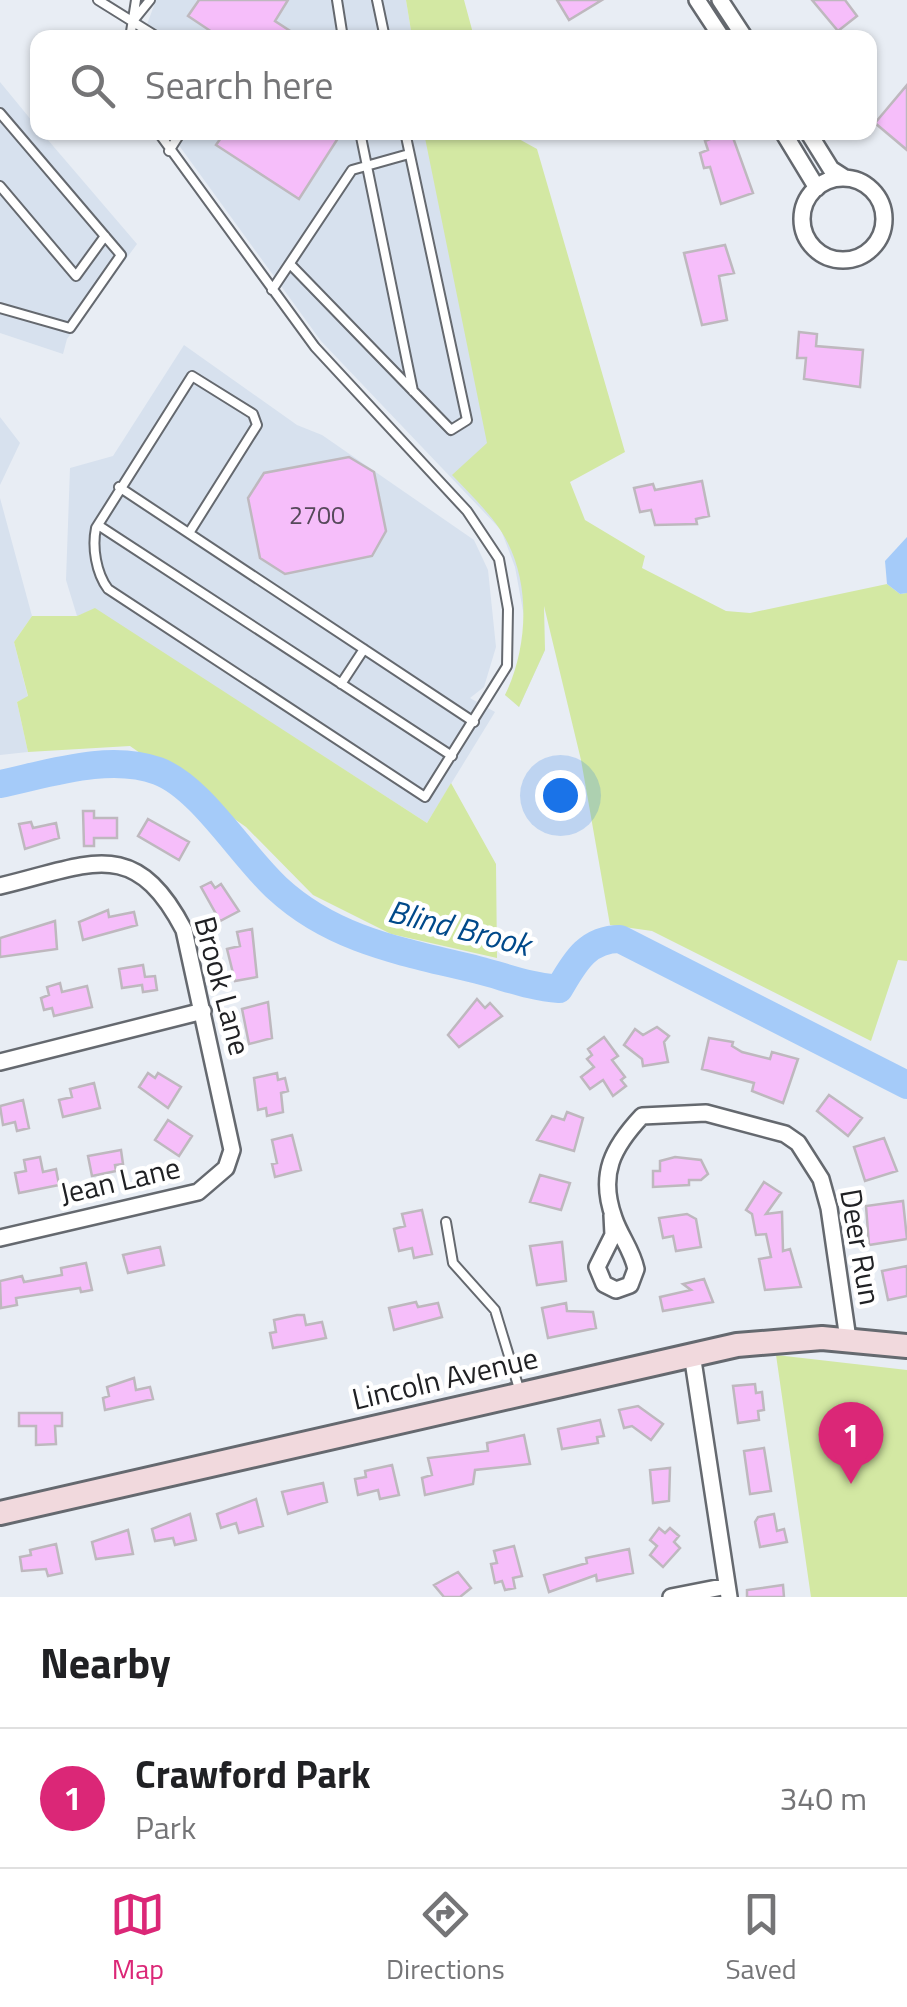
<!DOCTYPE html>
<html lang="en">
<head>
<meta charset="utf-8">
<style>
	:root { --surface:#fff; --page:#f2f2f2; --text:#202124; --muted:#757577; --line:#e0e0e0; --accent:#db2777 }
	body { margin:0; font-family:"Titillium Web",sans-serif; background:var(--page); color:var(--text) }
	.you { position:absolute; left:560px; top:795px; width:35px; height:35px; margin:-25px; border:8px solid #fff; border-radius:50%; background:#1a73e8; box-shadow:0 0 0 15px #1a73e833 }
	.badge { display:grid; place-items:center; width:65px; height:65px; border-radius:50%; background:var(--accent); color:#fff; font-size:32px; font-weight:700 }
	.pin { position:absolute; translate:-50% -82px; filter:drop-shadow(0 2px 5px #0008) }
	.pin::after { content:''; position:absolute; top:52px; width:35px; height:30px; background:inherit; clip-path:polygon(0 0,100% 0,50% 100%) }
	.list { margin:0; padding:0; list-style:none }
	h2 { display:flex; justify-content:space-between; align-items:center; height:130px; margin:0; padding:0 40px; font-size:42px }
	h2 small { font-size:32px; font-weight:400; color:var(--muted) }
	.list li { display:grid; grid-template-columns:65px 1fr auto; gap:30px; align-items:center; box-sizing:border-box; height:140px; padding:0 40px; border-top:2px solid var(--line) }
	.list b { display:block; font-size:38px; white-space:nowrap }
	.list p { margin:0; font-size:32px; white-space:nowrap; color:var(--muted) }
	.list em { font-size:32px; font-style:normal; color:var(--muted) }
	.icon { flex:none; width:55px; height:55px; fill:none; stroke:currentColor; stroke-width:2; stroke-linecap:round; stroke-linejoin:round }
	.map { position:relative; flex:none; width:907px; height:1597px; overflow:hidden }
	.search { position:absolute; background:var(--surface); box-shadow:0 2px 8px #0004; left:30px; right:30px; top:30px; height:110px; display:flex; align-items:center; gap:25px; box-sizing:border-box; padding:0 35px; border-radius:20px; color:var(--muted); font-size:38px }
	.sheet { height:270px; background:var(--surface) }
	nav { display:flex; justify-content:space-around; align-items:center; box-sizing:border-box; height:140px; border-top:2px solid var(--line); background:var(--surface); font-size:28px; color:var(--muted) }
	nav a { display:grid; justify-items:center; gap:5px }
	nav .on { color:var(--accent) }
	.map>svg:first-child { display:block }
	.built { fill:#d7e1ee }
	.green { fill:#d3e8a3 }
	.water { fill:#a5cbf9 }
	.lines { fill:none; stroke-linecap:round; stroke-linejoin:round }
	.river { stroke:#a5cbf9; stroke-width:28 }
	.building { fill:#f6befa; stroke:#beb8be; stroke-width:2.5 }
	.lane-casing { stroke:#65696f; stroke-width:12 }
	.street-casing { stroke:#65696f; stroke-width:20 }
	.secondary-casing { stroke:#65696f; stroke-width:28 }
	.lane { stroke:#fff; stroke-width:8 }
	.street { stroke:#fff; stroke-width:15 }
	.secondary { stroke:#f1d9dd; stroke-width:22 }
	.labels { text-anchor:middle; stroke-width:9; stroke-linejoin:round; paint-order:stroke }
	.number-label { font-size:25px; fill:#56485a }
	.street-label { font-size:30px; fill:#202124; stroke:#fff }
	.water-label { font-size:32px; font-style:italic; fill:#00498a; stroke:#fff }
</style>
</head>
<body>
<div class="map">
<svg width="907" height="1597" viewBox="0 0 907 1597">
	<rect width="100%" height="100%" fill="#e8edf4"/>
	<path class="built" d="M156 0H406L412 37 142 38Z
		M0 82 37 127 38 132 42 133 137 244 67 339 63 354 0 333Z
		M170 133H463L545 650 519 707 505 695 520 665 525 622 515 567 501 530 321 341Z
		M184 345 297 425 322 435 474 540 488 570 496 647 484 687 470 698 495 712 427 823 95 609 77 616 66 580 70 468 113 456Z
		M0 417 20 443 0 485Z
		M0 498 32 616 14 642 28 697 17 702 28 752 0 755Z"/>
	<path class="green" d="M406 0H464L474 37H412Z
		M424 133H508L537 149 625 452 570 482 585 520 645 556 642 568 726 611 750 613 887 584 900 594 907 593V961L898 960 871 1041 652 931 610 925 581 760 544 606 545 650 519 707 505 695C529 646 532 576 499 528 486 509 468 492 452 475L487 443Z
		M95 608 427 823 451 783 496 864 497 958 391 934 313 895 246 827 130 746 28 752 17 702 28 696 14 642 32 616H77Z
		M776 1355 907 1370V1597H811Z"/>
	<path class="water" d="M907 537V593L900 594 887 584 885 561Z"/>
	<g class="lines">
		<path class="river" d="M0 784C48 774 109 753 158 771 201 787 241 855 277 888 334 941 405 952 478 970 506 977 530 987 559 989 574 964 586 939 620 939L907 1085"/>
	</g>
	<path class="building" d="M199 0H288L275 21 301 38H221L188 16Z
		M557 0H602L569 20Z
		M812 0H845L857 16 838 31Z
		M907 85V150L875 123Z
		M225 132H342L299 199 216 145Z
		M713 132H731L753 193 721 204 710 167 704 168 700 153 708 150 705 141 715 137Z
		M725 245 734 273 719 276 727 320 702 325 684 253Z
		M799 332 817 334 816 346 863 350 860 387 804 379 806 358H797Z
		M349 457 374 472 386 531 372 556 285 574 260 558 248 498 264 473Z
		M702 481 709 516 696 519 697 524 655 525 651 510 640 512 634 488 653 484 655 490Z
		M83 811H94V818H117V838H94V846H84Z
		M148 819 189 842 179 860 138 836Z
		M31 822 33 828 56 823 59 838 25 849 19 824Z
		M211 882 215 888 221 884 239 911 220 921 201 887Z
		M108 910 109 917 134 912 137 925 83 940 79 922Z
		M55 921 57 949 0 957V938Z
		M252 929 257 977 235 981 227 949 240 946 237 932Z
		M143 965 145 977 155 976 157 990 143 992 142 985 122 988 119 969Z
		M60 983 62 992 87 986 92 1007 54 1016 52 1008 44 1010 41 998 49 995 47 987Z
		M477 999 485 1008 490 1003 502 1016 459 1047 448 1035Z
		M268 1002 272 1038 249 1044 242 1009Z
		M657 1027 669 1036 664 1042 668 1062 643 1066 642 1059 624 1045 635 1029 643 1035Z
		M604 1037 618 1056 612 1060 625 1077 621 1080 626 1086 613 1096 603 1080 590 1089 581 1077 594 1067 587 1059 592 1055 588 1049Z
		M709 1038 733 1042 732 1046 742 1052 770 1059 772 1052 798 1059 783 1103 752 1091 754 1083 702 1069Z
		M148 1073 155 1078 158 1073 181 1087 168 1108 139 1087Z
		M277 1073 278 1080 285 1078 288 1091 281 1093 283 1112 267 1116 266 1108 258 1110 254 1078Z
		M94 1083 100 1108 63 1117 59 1100 72 1097 70 1089Z
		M829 1095 862 1118 848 1136 817 1111Z
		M23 1100 29 1128 17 1131 15 1122 3 1125 0 1106Z
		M567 1112 583 1118 574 1151 537 1140 552 1116 564 1120Z
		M168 1120 192 1136 179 1156 155 1140Z
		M292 1135 301 1170 275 1177 272 1164 277 1163 272 1140Z
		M884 1138 897 1171 865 1181 854 1147Z
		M121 1150 123 1164 115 1165 116 1171 92 1176 88 1156Z
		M40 1157 43 1172 56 1169 59 1185 19 1193 15 1173 26 1171 24 1160Z
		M675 1157 701 1160 708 1174 701 1180H689V1185L653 1187V1171H660V1161Z
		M540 1175 570 1183 561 1210 530 1202Z
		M764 1182 781 1193 766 1214 782 1212 783 1251 790 1249 801 1287 765 1290 759 1259 771 1257 766 1234 756 1235 752 1214 746 1210Z
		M903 1201 907 1239 869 1245 866 1206Z
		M422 1210 432 1254 414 1258 412 1248 399 1251 394 1229 405 1226 402 1214Z
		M687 1214 696 1219 701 1247 676 1251 673 1236 663 1238 659 1218Z
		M562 1242 566 1281 537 1285 530 1246Z
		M160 1247 164 1265 128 1273 123 1255Z
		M86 1263 92 1290 81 1292 80 1288 16 1298 17 1305 1 1308 0 1281 22 1276 24 1282 62 1275 61 1268Z
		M907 1266V1296L888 1300 882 1271Z
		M704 1279 713 1302 663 1311 660 1297 691 1290 683 1284Z
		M416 1302 418 1307 438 1303 442 1317 394 1330 389 1308Z
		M566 1303 567 1311 593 1312 596 1328 548 1338 542 1308Z
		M297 1315H304L306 1325 322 1322 326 1338 273 1348 270 1333 276 1332 274 1320Z
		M134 1378 136 1390 150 1387 153 1399 105 1410 103 1398 109 1396 107 1387Z
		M755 1384 756 1393 762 1392 764 1410 758 1411 759 1420 738 1423 733 1386Z
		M638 1406 663 1424 651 1440 632 1426 624 1428 619 1410Z
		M19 1413H62V1426H55L56 1444 36 1445V1426H19Z
		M600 1420 604 1436 597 1437 598 1443 562 1449 558 1429Z
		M524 1435 530 1464 475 1470 473 1484 425 1495 422 1478 432 1475 428 1458 488 1451 487 1443Z
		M764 1448 771 1491 750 1494 744 1451Z
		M392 1465 399 1495 380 1499 378 1490 358 1495 355 1479 366 1477 365 1471Z
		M670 1468 669 1501 653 1503 650 1470Z
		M323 1483 327 1502 288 1514 282 1492Z
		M256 1499 263 1526 239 1533 236 1523 221 1528 217 1514Z
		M190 1514 196 1540 175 1545 173 1538 155 1541 152 1529Z
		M774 1514 777 1531 784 1529 787 1542 760 1547 755 1522 758 1517Z
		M659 1528 665 1533 670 1528 679 1536 674 1542 680 1548 663 1567 650 1555 657 1546 650 1540Z
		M128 1530 133 1554 96 1559 92 1542Z
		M56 1544 62 1573 48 1576 46 1569 22 1571 20 1557 31 1555 30 1550Z
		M514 1546 522 1576 513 1578 515 1588 505 1590 502 1581 495 1583 491 1564 497 1563 494 1551Z
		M629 1549 633 1573 597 1581 596 1575 549 1592 544 1575 587 1563 586 1558Z
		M458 1572 471 1588 460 1597H444L434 1585Z
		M783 1585 784 1597H747V1590Z"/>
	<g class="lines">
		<defs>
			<path id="lane" d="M98 0 159 38
				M337 0 343 38
				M377 0 385 38
				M133 21 150 0
				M130 38 136 0
				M0 113 121 255 70 328 0 308
				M158 132 315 347 467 511 499 559 508 609 507 666 425 797 108 589C96 573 92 547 96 528L192 376 253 414 257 425 189 533
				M360 132 413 391
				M169 151 181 132
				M0 186 76 276 105 236
				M290 264 451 430 467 420 405 132
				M272 290 352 170 409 154
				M119 487 474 722
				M98 525 452 756
				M341 684 364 649
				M446 1222 453 1263 495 1310 520 1392"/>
			<path id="street" d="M697 0 722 38
				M720 0 745 38
				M783 132 817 188
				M808 132 831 169 845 178
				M802 219a41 41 0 1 1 82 0a41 41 0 1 1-82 0Z
				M0 886C89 865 134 834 184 930L232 1150 226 1168 198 1192 0 1238
				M0 1062 203 1011
				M612 1215 613 1235 597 1267 604 1284 616 1290 630 1285 636 1269C632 1250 620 1236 614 1218 598 1174 613 1147 642 1116L706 1113 785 1134 798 1143 821 1179 829 1208 848 1339
				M692 1354 729 1597
				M671 1597 727 1586"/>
			<path id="secondary" d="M0 1513 737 1345 822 1338 907 1346"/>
		</defs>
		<use href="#lane" class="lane-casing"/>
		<use href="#street" class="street-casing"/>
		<use href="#secondary" class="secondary-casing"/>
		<use href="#lane" class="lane"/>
		<use href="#street" class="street"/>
		<use href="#secondary" class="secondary"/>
	</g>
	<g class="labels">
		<g class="number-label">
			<text x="317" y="524">2700</text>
		</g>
		<g class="street-label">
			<text transform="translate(222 986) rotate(75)" y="10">Brook Lane</text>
			<text transform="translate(120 1181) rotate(-13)" y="10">Jean Lane</text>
			<text transform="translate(860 1247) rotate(80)" y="10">Deer Run</text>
			<text transform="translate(445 1379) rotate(-13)" y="10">Lincoln Avenue</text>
		</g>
		<g class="water-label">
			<text transform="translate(459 928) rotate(14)" y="11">Blind Brook</text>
		</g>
	</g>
</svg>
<div class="you"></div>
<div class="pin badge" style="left:851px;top:1484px">1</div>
<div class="search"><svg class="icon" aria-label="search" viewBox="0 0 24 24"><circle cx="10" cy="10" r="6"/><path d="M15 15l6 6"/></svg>Search here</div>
</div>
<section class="sheet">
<h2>Nearby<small></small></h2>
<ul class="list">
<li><span class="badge">1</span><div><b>Crawford Park</b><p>Park</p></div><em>340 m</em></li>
</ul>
</section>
<nav>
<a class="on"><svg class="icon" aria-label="map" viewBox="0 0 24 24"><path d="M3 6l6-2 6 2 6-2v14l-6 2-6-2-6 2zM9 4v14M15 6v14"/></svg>Map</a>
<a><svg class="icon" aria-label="directions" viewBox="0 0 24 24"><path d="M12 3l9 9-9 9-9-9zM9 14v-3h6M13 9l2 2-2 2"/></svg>Directions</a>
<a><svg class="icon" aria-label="saved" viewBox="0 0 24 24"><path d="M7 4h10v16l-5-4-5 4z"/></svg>Saved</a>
</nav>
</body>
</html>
